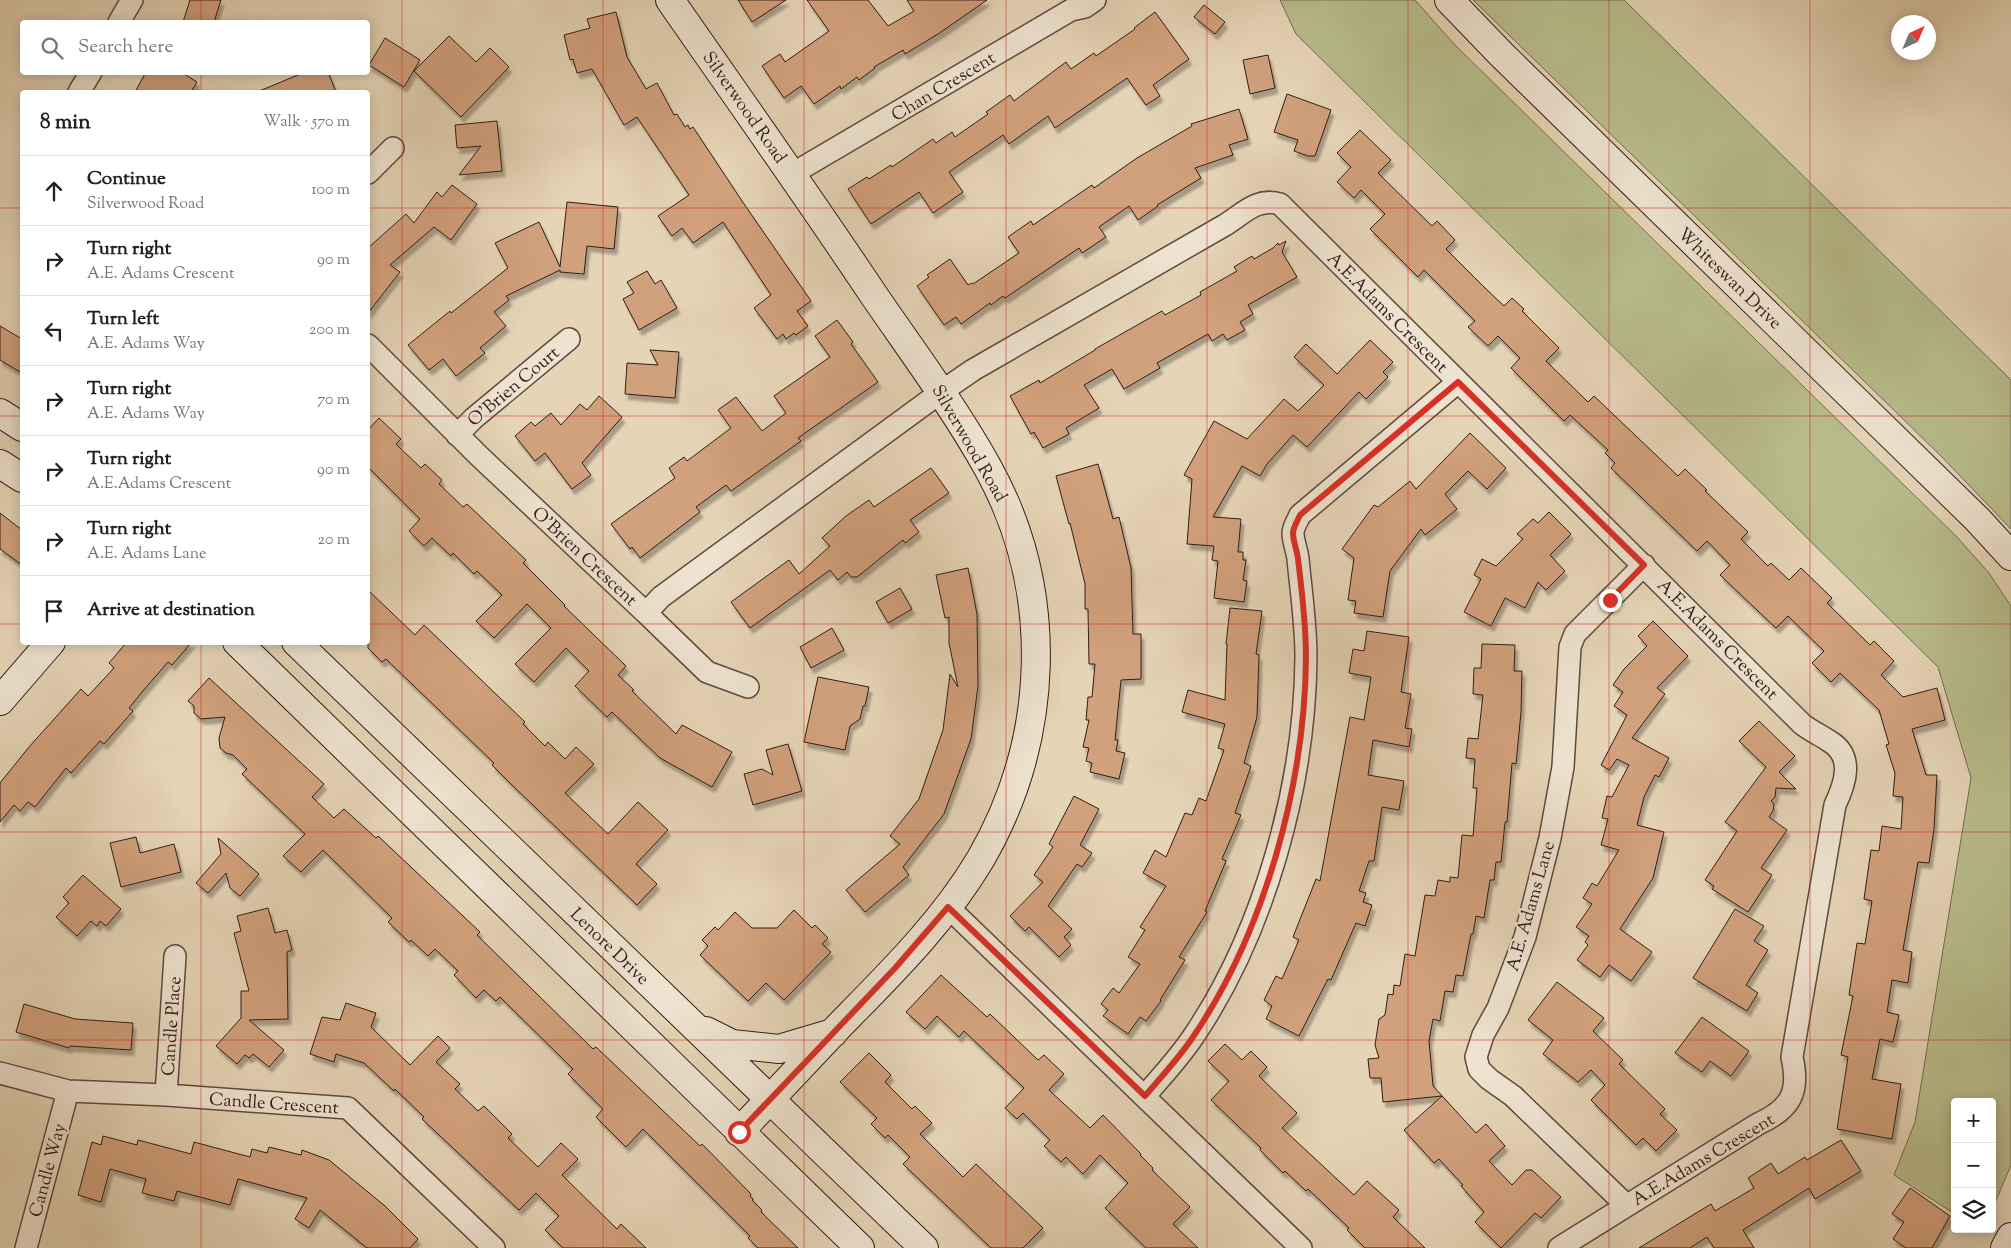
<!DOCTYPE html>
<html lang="en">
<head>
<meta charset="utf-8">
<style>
	:root { --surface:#fff; --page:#f6f6f6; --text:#202124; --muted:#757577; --line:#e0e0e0 }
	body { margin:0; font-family:"Sorts Mill Goudy",serif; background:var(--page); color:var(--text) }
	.controls { position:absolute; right:15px; bottom:15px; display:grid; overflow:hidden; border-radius:5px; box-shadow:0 2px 12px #0003 }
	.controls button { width:45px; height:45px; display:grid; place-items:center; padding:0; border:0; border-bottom:1px solid var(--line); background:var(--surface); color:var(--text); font:25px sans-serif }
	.compass { position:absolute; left:1891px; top:15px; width:45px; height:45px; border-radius:50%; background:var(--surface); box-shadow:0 2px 12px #0003; rotate:44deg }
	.stop { position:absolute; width:15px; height:15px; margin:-11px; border:4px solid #d93025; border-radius:50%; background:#fff }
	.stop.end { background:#d93025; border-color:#fff; box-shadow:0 1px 5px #0008 }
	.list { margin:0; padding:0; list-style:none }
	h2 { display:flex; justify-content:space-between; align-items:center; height:65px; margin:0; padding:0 20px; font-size:21px }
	h2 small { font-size:16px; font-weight:400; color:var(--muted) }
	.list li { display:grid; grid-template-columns:32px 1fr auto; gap:15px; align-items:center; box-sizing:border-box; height:70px; padding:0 20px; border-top:1px solid var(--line) }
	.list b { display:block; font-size:19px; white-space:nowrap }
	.list p { margin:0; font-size:16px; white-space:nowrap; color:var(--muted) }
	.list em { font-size:16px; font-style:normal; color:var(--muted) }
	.icon { flex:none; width:28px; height:28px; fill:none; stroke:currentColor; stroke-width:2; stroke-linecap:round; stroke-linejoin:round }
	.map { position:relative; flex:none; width:2011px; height:1248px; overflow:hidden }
	.search { position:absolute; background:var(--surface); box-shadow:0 2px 12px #0003; left:20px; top:20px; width:350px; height:55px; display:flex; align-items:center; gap:12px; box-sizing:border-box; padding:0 18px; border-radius:5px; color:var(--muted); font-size:19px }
	.panel { position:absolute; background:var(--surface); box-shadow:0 2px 12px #0003; left:20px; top:90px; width:350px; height:555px; border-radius:5px }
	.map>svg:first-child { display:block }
	.green { fill:#b8bc8c; stroke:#746c51 }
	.building { fill:#d1a07c; stroke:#301d16; filter:url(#shadow) }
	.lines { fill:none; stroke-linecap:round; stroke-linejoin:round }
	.street-casing { stroke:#5d4b3e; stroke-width:24 }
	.secondary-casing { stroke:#301d16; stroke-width:30 }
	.street { stroke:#eee3d0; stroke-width:21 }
	.secondary { stroke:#eee3d0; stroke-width:28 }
	.route { stroke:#d93025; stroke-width:6 }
	.grid { fill:none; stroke:#d62828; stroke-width:1; stroke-opacity:0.55 }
	.labels { text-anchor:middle; stroke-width:4.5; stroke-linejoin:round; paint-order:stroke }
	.street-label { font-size:18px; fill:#301d16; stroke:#eee3d0 }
</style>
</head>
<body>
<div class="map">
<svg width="2011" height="1248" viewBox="0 0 2011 1248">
	<defs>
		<filter id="shadow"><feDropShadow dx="3" dy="5.5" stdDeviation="1" flood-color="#0004"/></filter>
	</defs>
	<rect width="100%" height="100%" fill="#e5d4b6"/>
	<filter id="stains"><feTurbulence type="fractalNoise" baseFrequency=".004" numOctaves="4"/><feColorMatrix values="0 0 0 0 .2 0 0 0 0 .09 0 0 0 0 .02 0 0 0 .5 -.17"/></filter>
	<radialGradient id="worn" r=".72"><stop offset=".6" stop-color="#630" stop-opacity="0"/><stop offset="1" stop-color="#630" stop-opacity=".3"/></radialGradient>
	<path class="green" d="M1280 0H1415L1455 45 1957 537 1989 573 2011 606V1165L1992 1210V1102H1955V1214L1894 1175 1915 1122 1971 778 1938 667 1296 34Z
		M1473 0H1624L2011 380V529L1941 456Z"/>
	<path class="building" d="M190 0H221L214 22H183Z
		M738 0H786L752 22Z
		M807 0H868L888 26 914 11 907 0H987L938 34 905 54 903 50 874 67 875 68 859 80 857 77 841 89 840 86 814 104 801 86 784 98 762 66 780 54 785 62 829 31Z
		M1204 5 1225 22 1215 34 1194 17Z
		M616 12 627 57 646 89 657 83 674 115 677 114 685 127 688 125 690 129 693 127 742 201 811 301 797 311 808 326 796 335 794 333 786 339 783 334 777 339 754 308 771 295 723 222 693 243 682 228 672 236 658 216 689 195 637 117 624 125 592 69 577 73 573 59 570 60 564 35 590 28 587 19Z
		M1155 12 1189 59 1153 85 1160 96 1146 105 1127 78 1055 128 1048 116 1009 144 1003 135 949 172 963 192 933 213 919 192 871 224 848 189 867 177 869 179 891 165 892 167 933 139 936 143 952 132 955 137 988 114 986 112 1010 95 1014 101 1066 62 1071 69 1094 53 1096 56 1135 29 1134 28Z
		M449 36 476 62 490 48 509 67 461 117 414 71Z
		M385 38 420 60 404 87 369 65Z
		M1268 55 1275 88 1250 94 1243 60Z
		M146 72H181L197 82 191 92H135Z
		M305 72H328L336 92H257Z
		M1287 94 1331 110 1315 156H1308L1294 151 1298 140 1274 132Z
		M1239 109 1248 139 1229 145 1233 155 1195 168 1201 178 1157 205 1158 206 1138 220 1129 206 1099 227 1106 237 1082 253 1079 248 1005 298 1003 296 991 305 990 303 961 324 956 317 944 325 917 286 929 277 927 275 950 259 968 285 972 283 973 284 1019 253 1008 237 1031 221 1033 225 1092 185 1094 188 1137 158 1192 126 1191 124Z
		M497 121 502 171 459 175 481 146 457 148 455 125Z
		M1360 130 1391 160 1378 173 1432 226 1437 221 1455 240 1446 249 1485 288 1504 306 1512 298 1524 309 1522 311 1559 348 1546 361 1588 402 1594 396 1678 476 1685 469 1707 490 1705 491 1748 532 1741 539 1768 566 1771 563 1789 580 1801 568 1832 598 1827 603 1870 645 1874 641 1894 661 1881 675 1903 697 1937 688 1945 720 1912 729 1926 775H1937L1934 829 1929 863 1918 862 1903 950 1912 952 1908 983 1892 980 1887 1012 1899 1015 1893 1042 1880 1039 1872 1079 1901 1084 1892 1139 1837 1129 1848 1057 1841 1055 1853 996 1849 995 1857 943 1865 944 1872 901 1864 899 1871 850 1879 851 1882 826 1901 829 1903 797 1893 796 1895 773 1886 745 1889 744 1879 710 1840 673 1831 682 1812 663 1824 651 1788 616 1776 628 1720 575 1730 565 1707 541 1697 551 1611 468 1615 463 1605 453 1608 450 1570 415 1564 421 1511 368 1520 358 1498 336 1488 346 1468 327 1475 321 1424 270 1418 277 1370 229 1385 214 1361 190 1354 198 1337 182 1351 167 1337 153Z
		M452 185 477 204 451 240 434 227 390 265 400 272 368 313V248L406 214 414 223 437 192 442 197Z
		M567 202 618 207 614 249 587 246 584 274 560 272V270L506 296 509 300 494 312 506 326 480 348 485 353 456 376 443 359 429 370 408 345 450 311 451 313 508 268 495 243 539 222 560 267Z
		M1286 241 1282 252 1297 277 1248 305 1253 314 1240 322 1245 330 1227 340 1223 334 1212 341 1208 334 1157 363 1160 368 1124 389 1112 369 1084 385 1099 408 1066 428 1069 434 1043 448 1034 432 1031 434 1010 396 1039 380 1040 383 1095 350V349L1162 311 1165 315 1201 295 1200 292 1237 271 1234 267 1252 256 1254 259 1273 248 1278 243 1279 245Z
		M647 271 655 284 661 280 677 308 639 330 623 299 634 293 627 282Z
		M837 320 853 342 851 344 878 382 798 438 801 441 731 491 726 485 696 507 700 512 640 558 632 547 630 549 611 524 675 478 669 468 684 457 687 461 731 428 718 410 736 397 762 431 786 413 774 396 830 357 815 336Z
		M0 326 22 339V373L0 360Z
		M1370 340 1393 362 1383 372 1388 377 1366 399 1359 392 1307 447 1293 435 1267 464 1260 476 1242 466 1213 517 1241 519 1238 552H1243V560H1246L1243 580 1247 581 1244 602 1214 598 1218 561 1212 560 1214 546 1187 544 1192 479 1184 475 1214 421 1247 439 1284 399 1298 411 1324 385 1294 357 1306 344 1337 374Z
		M650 350 679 352 675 398 625 394 627 363 658 365Z
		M599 396 622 417 582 463 591 475 572 489 545 453 535 461 515 436 531 422 535 426 551 413 561 425 580 404 587 410Z
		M379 418 401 439 396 444 421 468 425 464 442 480 439 484 463 507 467 504 526 560 523 563 565 605 564 606 626 666 618 675 634 690 632 691 676 734 682 725 732 752 712 787 660 758 612 712 607 717 575 686 589 671 566 648 534 682 515 664 551 628 527 604 494 638 476 621 502 595 477 571 474 574 453 553 451 556 432 538 424 546 409 531 420 519 368 467V430Z
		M1470 433 1506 468 1487 489 1468 471 1445 494 1457 509 1425 535 1421 529 1390 571 1383 617 1354 613 1356 601 1348 600 1354 558 1342 549 1374 505 1378 507 1410 481 1416 489Z
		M1098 464 1113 519 1119 517 1131 568 1133 634H1141V679L1121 680 1115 740H1118L1116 751 1125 753 1119 779 1090 772 1092 763 1086 761 1089 748 1083 747 1089 720H1086L1088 697H1092L1095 664H1089L1088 609H1085V584L1070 523 1069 524 1056 476Z
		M931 468 949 493 910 520 919 532 905 543 903 540 857 577H851L847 572 838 580 830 570 750 628 731 602 789 560 799 574 830 546 822 538 846 516 869 500 874 507Z
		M1549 512 1571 534 1550 555 1565 571 1546 590 1538 582 1525 608 1505 598 1491 626 1464 612 1481 579 1474 575 1482 559 1496 566 1523 539 1517 534 1533 519 1538 523Z
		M0 513 22 530V565L0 549Z
		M968 568 977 614 978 686 971 739 944 814 903 867 909 875 865 912 846 890 900 844 890 836 919 799 943 730 950 674 958 687 949 643V617L945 618 936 575Z
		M900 588 912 609 888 623 876 602Z
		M368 590 415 635 424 625 525 722 523 724 545 746 548 742 565 759 576 747 594 764 565 793 608 834 638 802 668 830 636 864 657 884 637 905 512 785 492 765 494 763 386 659 382 662 368 648Z
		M1230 608 1262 611 1256 654 1259 655 1257 717 1244 763 1251 766 1235 813 1241 815 1222 859 1226 861 1205 911 1207 912 1179 957 1185 960 1160 1000 1161 1001 1146 1021 1140 1017 1128 1034 1103 1016 1108 1010 1101 1004 1113 988 1119 993 1140 964 1128 957 1145 930 1140 927 1166 886 1143 873 1155 850 1166 857 1185 813 1192 815 1199 798 1206 801 1224 750 1218 748 1225 724 1182 712 1188 690 1225 700 1227 644H1226Z
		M1653 621 1688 656 1657 688 1665 694 1632 738 1669 758 1659 777 1655 775 1644 797 1637 825 1664 832 1653 878 1620 929 1652 952 1631 981 1609 965 1600 977 1577 960 1588 945 1585 942 1589 936 1576 927 1592 904 1583 898 1592 883 1597 886 1619 850 1601 845 1608 819 1602 818 1607 796 1612 797 1629 765 1617 759 1609 770 1601 765 1627 715 1614 706 1623 692 1613 685 1624 669 1647 646 1638 636Z
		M832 628 844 650 811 668 800 647Z
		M1367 631 1409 637 1401 692 1411 694 1405 728 1412 729 1409 747 1373 740 1368 775 1404 781 1399 810 1382 807 1374 861H1369L1359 891 1366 893 1363 902 1372 905 1365 926 1356 923 1331 980 1328 979 1299 1036 1266 1019 1272 1006 1264 1000 1276 976 1282 979 1299 940 1293 937 1316 879 1320 881 1350 717 1364 720 1371 677 1349 673 1353 649 1364 651Z
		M127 642H192L172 665 168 662 142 692 129 708 133 711 104 744 100 741 71 773 66 768 35 807 28 802 20 811 14 805 0 822V783L29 747 81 689 88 696 114 668 109 663Z
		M1482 644 1515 645 1514 671H1522L1521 712 1516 764 1512 763 1507 822H1505L1501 862H1496L1494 880H1490L1484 918 1476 916 1473 934H1471L1463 976 1456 975 1453 992 1445 991 1440 1021 1433 1019 1429 1041 1433 1086 1476 1133 1486 1124 1505 1146 1489 1161 1512 1185 1526 1170H1532L1561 1197 1541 1218 1535 1213 1501 1248 1475 1222 1484 1212 1461 1186 1463 1185 1439 1159 1434 1163 1404 1130 1442 1096 1383 1102 1381 1078H1370L1368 1059 1379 1058 1375 1045 1379 1019 1385 1015 1388 994 1393 995 1394 985 1400 986 1405 954 1415 956 1425 895 1435 896 1438 880 1450 882V877L1458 878 1462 835 1473 836 1477 788H1473L1475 759 1466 758 1468 738 1478 739 1483 695 1473 694 1474 668H1481Z
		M818 677 869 687 865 706H863L860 719 850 726 845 750 804 742Z
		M209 678 324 784 312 797 334 818 344 809 376 838 378 836 480 932 477 935 593 1049 596 1047 700 1146 702 1144 751 1194 750 1196 753 1199 752 1200 762 1210 761 1212 798 1248H758L748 1238 750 1236 643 1129 626 1147 596 1117 603 1109 568 1074 573 1069 500 997 496 1001 484 990 476 998 454 975 458 971 435 949 428 956 411 940 409 942 388 922 392 918 323 850 301 872 283 856 305 834 242 774 247 769 233 755 226 753 220 748 219 738 225 717 201 719 194 713V706L188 701Z
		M1759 721 1795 756 1779 772 1796 789 1776 788 1775 797 1771 801 1774 804 1773 811 1769 817 1787 830 1761 868 1772 875 1748 912 1712 889 1714 886 1705 880 1737 831 1725 822 1766 767 1739 741Z
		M788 744 802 791 753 805 744 774 762 769 773 775 766 750Z
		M1074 796 1099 809 1080 845 1092 853 1082 867 1077 864 1048 906 1072 929 1064 937 1071 945 1059 957 1029 927 1025 931 1010 916 1043 882 1034 875 1053 847 1049 844Z
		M136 837 140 853 174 844 181 872 121 887 110 843Z
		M218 838 259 874 240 896 230 888 226 873 208 893 196 883 221 854Z
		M83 875 121 909 106 926 100 921 97 926 91 921 77 936 56 917 69 903 63 897Z
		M268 908 275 933 287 930 292 950 287 952 288 1019 249 1020 284 1050 269 1067 253 1054 249 1058 245 1055 237 1064 216 1046 241 1018V991H249L234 933 241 931 237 916Z
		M1735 909 1764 926 1754 941 1768 950 1746 985 1758 993 1747 1011 1693 978Z
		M794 910 812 928 815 925 828 938 822 944 831 952 784 1000 766 983 748 1001 700 955 708 946 702 940 715 927 718 930 735 912 752 928H777Z
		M941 975 987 1017 990 1014 1038 1060 1044 1055 1064 1074 1049 1090 1090 1128 1103 1115 1141 1154 1140 1155 1153 1168 1152 1170 1190 1207 1173 1224 1198 1248H1146L1105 1208 1128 1183 1100 1155 1083 1174 1066 1157 1061 1162 1044 1146 1050 1140 1023 1113 1017 1119 1005 1108 1024 1088 964 1031 959 1037 937 1016 925 1029 906 1012Z
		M1557 982 1604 1018 1593 1031 1623 1060 1619 1064 1665 1109 1660 1114 1677 1130 1656 1151 1643 1138 1636 1145 1591 1100 1605 1085 1591 1070 1578 1082 1543 1054 1553 1040 1528 1020Z
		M346 1003 376 1013 371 1027 410 1065 438 1036 450 1048 436 1062 460 1084 455 1089 478 1111 484 1106 512 1134 508 1138 538 1167 561 1143 578 1159 562 1175 617 1229 621 1224 646 1248H563L545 1230 559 1216 536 1193 519 1210 422 1119 424 1117 395 1089 394 1091 364 1063 336 1054 334 1062 310 1054 322 1017 340 1020Z
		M24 1004 75 1019 133 1023 131 1050 70 1046 69 1048 16 1032Z
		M1702 1017 1749 1051 1731 1076 1710 1061 1702 1072 1675 1053Z
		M1225 1044 1242 1060 1251 1051 1267 1067 1259 1076 1297 1113 1282 1128 1354 1195 1367 1181 1399 1210 1393 1217 1425 1248H1365L1347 1230 1349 1228 1308 1189 1306 1191 1285 1171 1283 1173 1260 1150 1261 1148 1211 1100 1229 1081 1208 1061Z
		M869 1053 891 1075 885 1082 912 1109 915 1106 932 1123 920 1134 963 1177 976 1164 1043 1228 1023 1248H991L903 1164 910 1157 888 1135 885 1138 871 1124 877 1118 840 1082Z
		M103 1136 137 1145 138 1140 191 1154 194 1142 250 1157 252 1149 267 1153 269 1147 301 1155 302 1150 329 1160 385 1206 418 1239 410 1248H367L320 1210 309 1228 295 1219 307 1198 238 1179 230 1205 177 1191 174 1201 142 1193 146 1179 110 1169 101 1202 78 1195 92 1142 101 1145Z
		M1841 1140 1861 1171 1815 1199 1809 1188 1743 1230 1754 1248H1714L1707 1237 1690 1248H1639L1711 1204 1715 1211 1754 1188 1748 1178 1771 1163 1778 1174 1805 1157 1807 1160Z
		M1910 1188 1950 1216 1932 1248H1906L1893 1239 1904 1222 1892 1214Z"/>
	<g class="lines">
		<defs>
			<path id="street" d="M119 22 132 0
				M79 92 91 72
				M368 173 393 148
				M792 174 1071 10 1085 7 1095 0
				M368 345 479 456 646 613 661 597 941 392 973 370 1225 225C1243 214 1257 197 1280 204L1802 724C1811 731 1820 735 1829 741 1855 756 1845 784 1835 805L1792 1057C1800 1092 1791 1109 1758 1124L1559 1248
				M457 435 474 418 569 339
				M646 613 707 672 748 687
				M948 907 1301 1248
				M0 1073 68 1091 166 1095 348 1108 494 1248
				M166 1095 175 956
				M1145 1096C1161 1077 1179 1058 1193 1037 1265 931 1305 784 1306 657 1306 624 1301 591 1298 559 1297 550 1293 541 1293 533 1293 527 1298 520 1300 515L1458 382
				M1626 1205 1513 1096 1489 1079 1479 1069 1476 1057 1483 1035 1498 1008 1525 937 1550 838 1563 767 1570 647 1575 634 1644 565
				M26 1248 68 1091"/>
			<path id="secondary" d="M670 0C738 98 807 195 873 294 912 351 954 407 988 468 1056 591 1050 740 980 860 943 922 891 973 841 1024 807 1060 773 1096 739 1132
				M1449 0 1501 54 1978 520 2011 556
				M0 413 22 427
				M0 464 22 478
				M237 642 860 1248
				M296 642 924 1248
				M0 701 51 642
				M706 1031 732 1044 779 1049 833 1033
				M2005 1248 2011 1237"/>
		</defs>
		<use href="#street" class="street-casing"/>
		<use href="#secondary" class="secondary-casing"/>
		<use href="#street" class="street"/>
		<use href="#secondary" class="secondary"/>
	</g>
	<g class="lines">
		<path class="route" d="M739 1132 896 967 948 907 1145 1096C1161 1077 1179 1058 1193 1037 1265 931 1305 784 1306 657 1306 624 1302 591 1298 559 1297 550 1293 541 1293 533 1293 527 1298 520 1300 515L1458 382 1644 565 1610 600"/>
	</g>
	<path class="grid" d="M201 0V22M402 0V1248M603 0V1248M804 0V1248M1006 0V1248M1207 0V1248M1408 0V1248M1609 0V1248M1810 0V1248M201 72V92M0 208H22M368 208H2011M0 416H22M368 416H2011M0 624H22M368 624H2011M201 642V1248M0 832H2011M0 1040H2011"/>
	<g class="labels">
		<g class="street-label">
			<text transform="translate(943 86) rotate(-31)" y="6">Chan Crescent</text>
			<text transform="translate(745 107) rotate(55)" y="6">Silverwood Road</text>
			<text transform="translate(1730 278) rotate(44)" y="6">Whiteswan Drive</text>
			<text transform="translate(1388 312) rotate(45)" y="6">A.E.Adams Crescent</text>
			<text transform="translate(513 386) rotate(-40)" y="6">O'Brien Court</text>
			<text transform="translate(970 443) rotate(60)" y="6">Silverwood Road</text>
			<text transform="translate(585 556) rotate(43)" y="6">O'Brien Crescent</text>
			<text transform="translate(1718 639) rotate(45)" y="6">A.E.Adams Crescent</text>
			<text transform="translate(1530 906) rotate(-74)" y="6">A.E. Adams Lane</text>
			<text transform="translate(610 946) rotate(44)" y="6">Lenore Drive</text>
			<text transform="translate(171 1026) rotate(-86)" y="6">Candle Place</text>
			<text transform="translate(274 1103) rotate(4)" y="6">Candle Crescent</text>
			<text transform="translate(1703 1159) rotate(-31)" y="6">A.E.Adams Crescent</text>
			<text transform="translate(47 1170) rotate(-75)" y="6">Candle Way</text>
		</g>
	</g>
	<rect width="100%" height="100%" filter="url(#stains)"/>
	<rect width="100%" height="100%" fill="url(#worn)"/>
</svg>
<div class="controls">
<button>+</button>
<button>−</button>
<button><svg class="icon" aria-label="layers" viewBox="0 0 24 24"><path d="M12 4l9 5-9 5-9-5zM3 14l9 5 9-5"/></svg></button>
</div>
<svg class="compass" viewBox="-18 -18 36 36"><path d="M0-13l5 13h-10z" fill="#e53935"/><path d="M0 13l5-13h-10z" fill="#757577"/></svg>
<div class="stop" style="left:739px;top:1132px"></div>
<div class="stop end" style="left:1610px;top:600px"></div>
<div class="search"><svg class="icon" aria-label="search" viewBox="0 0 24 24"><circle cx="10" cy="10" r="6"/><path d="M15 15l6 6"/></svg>Search here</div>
<section class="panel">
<h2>8 min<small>Walk · 570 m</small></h2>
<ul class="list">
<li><svg class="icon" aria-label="ahead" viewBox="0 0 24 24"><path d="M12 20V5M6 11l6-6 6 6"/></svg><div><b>Continue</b><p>Silverwood Road</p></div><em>100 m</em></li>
<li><svg class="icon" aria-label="right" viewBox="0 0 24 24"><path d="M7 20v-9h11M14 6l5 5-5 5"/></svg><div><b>Turn right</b><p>A.E. Adams Crescent</p></div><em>90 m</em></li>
<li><svg class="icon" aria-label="left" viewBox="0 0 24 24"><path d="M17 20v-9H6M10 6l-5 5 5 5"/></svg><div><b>Turn left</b><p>A.E. Adams Way</p></div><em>200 m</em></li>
<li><svg class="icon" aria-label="right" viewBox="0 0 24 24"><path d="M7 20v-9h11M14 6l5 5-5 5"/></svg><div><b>Turn right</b><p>A.E. Adams Way</p></div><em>70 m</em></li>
<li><svg class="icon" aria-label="right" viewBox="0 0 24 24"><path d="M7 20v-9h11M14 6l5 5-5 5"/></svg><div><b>Turn right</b><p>A.E.Adams Crescent</p></div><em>90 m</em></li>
<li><svg class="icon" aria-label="right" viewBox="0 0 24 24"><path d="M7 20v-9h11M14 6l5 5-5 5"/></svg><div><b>Turn right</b><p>A.E. Adams Lane</p></div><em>20 m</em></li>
<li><svg class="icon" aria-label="arrive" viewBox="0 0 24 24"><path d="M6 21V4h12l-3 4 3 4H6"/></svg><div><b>Arrive at destination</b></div></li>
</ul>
</section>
</div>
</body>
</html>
